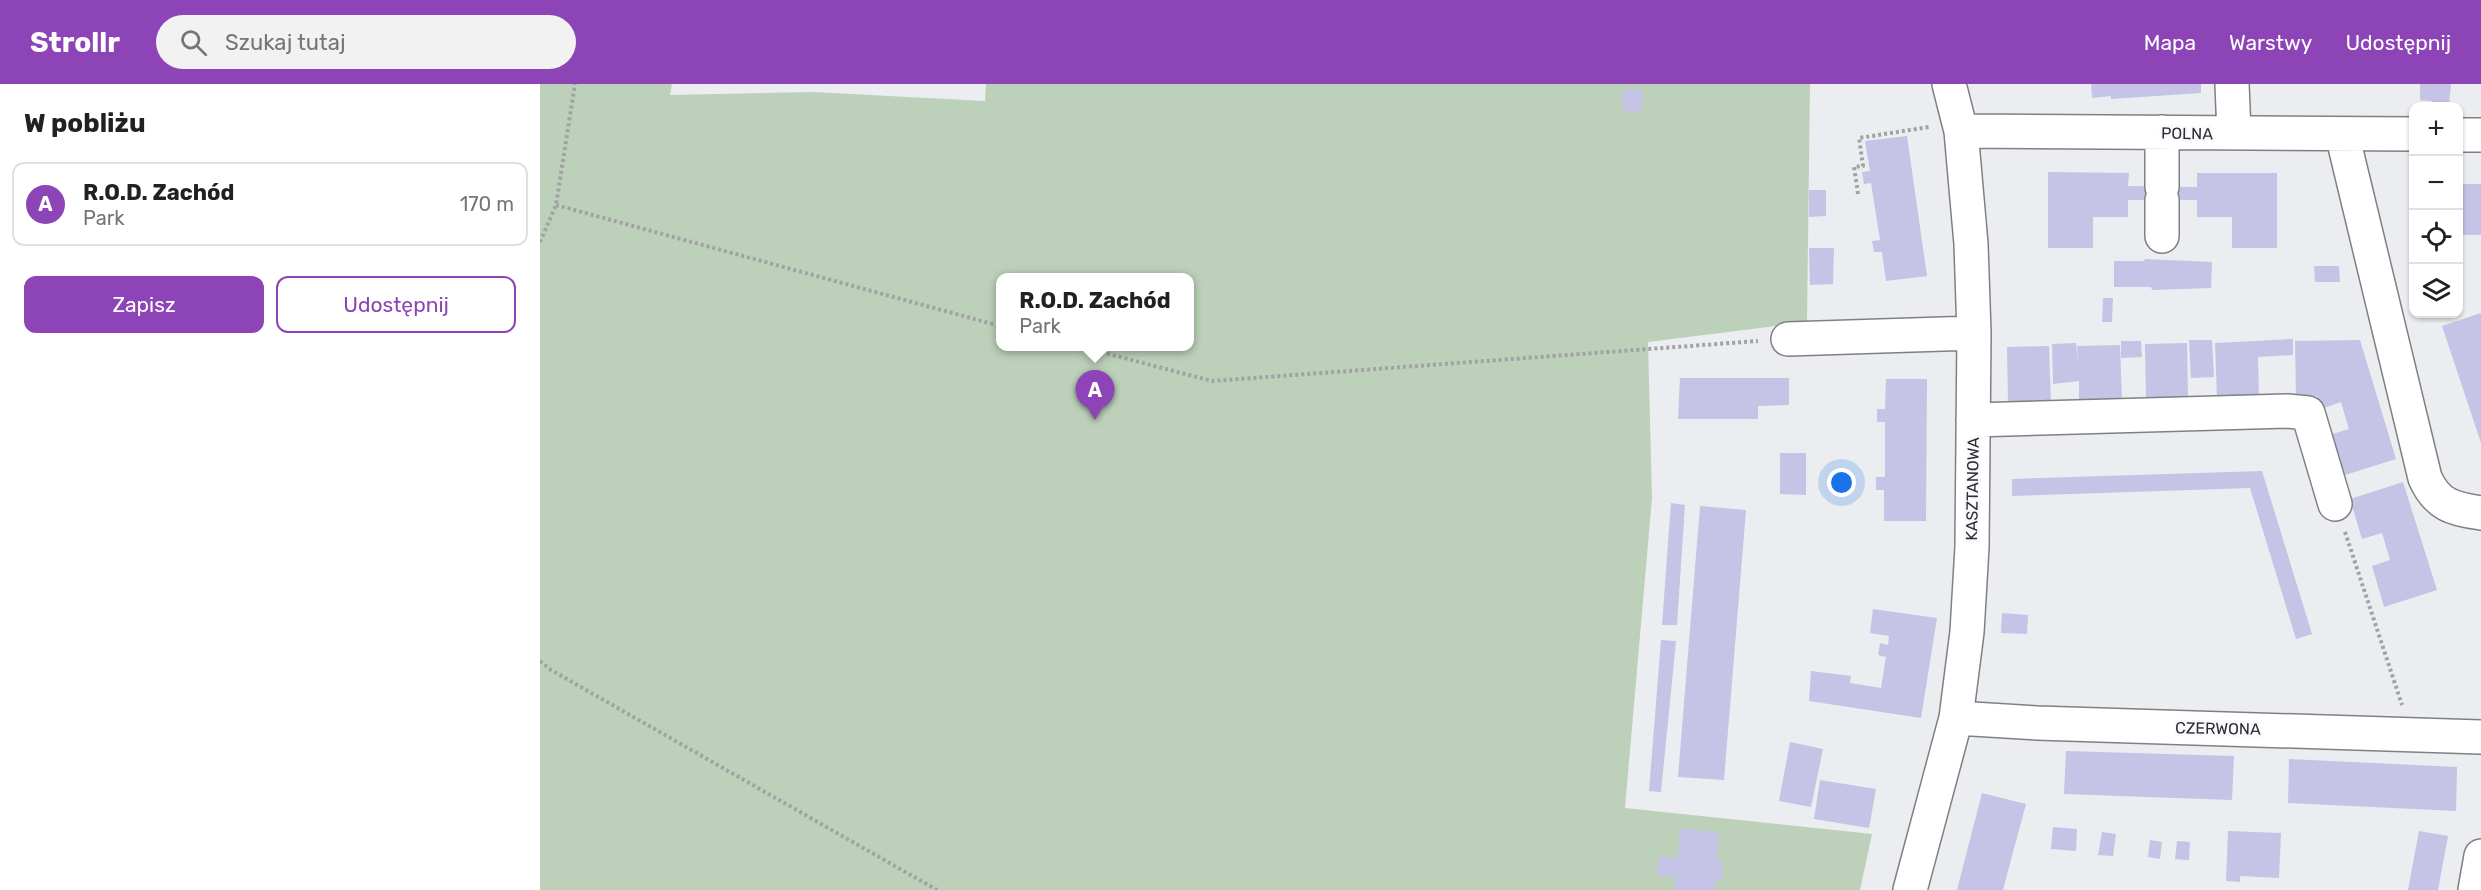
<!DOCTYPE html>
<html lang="pl">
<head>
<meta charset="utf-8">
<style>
	:root { --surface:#fff; --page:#f2f2f2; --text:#202124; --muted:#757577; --line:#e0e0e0; --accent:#8d44b6 }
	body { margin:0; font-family:Rubik,sans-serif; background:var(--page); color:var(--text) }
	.controls { position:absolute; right:18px; top:18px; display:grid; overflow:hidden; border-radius:12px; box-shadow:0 2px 4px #0004 }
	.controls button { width:54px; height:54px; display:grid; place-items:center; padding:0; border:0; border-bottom:2px solid var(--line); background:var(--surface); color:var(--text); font:30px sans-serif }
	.you { position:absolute; left:1302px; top:399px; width:21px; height:21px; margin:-15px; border:4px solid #fff; border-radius:50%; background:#1a73e8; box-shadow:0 0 0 9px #1a73e833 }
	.badge { display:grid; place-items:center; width:39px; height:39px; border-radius:50%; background:var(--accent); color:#fff; font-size:20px; font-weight:700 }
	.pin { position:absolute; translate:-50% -50px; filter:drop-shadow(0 2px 3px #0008) }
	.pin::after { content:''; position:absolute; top:32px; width:21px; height:18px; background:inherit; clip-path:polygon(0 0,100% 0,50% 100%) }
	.popup { position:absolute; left:456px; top:189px; width:198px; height:78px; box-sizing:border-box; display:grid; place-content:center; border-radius:12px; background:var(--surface); filter:drop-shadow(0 2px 4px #0005); font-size:20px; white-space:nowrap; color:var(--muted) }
	.popup b { font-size:22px; color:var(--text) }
	.popup::after { content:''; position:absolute; left:50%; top:100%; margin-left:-12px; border:12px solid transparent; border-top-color:var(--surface) }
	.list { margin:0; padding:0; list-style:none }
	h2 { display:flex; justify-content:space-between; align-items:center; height:78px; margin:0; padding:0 24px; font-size:26px }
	h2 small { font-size:20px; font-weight:400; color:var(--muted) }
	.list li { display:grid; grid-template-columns:39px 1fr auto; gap:18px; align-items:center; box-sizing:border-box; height:84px; margin:0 12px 12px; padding:0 12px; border:2px solid var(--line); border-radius:12px }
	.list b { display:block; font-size:22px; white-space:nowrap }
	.list p { margin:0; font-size:20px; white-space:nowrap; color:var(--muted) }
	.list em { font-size:20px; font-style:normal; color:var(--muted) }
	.actions { display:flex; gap:12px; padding:18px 24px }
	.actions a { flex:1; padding:14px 0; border:2px solid var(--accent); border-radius:12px; text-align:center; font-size:21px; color:var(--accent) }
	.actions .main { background:var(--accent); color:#fff }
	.icon { flex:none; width:33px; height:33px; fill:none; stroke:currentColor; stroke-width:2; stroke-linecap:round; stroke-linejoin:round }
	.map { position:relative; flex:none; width:1941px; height:806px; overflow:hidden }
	header { display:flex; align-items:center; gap:36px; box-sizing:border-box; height:84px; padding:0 30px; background:var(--accent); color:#fff }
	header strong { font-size:28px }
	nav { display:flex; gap:33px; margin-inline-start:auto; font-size:21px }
	.search { width:420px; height:54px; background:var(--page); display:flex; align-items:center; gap:15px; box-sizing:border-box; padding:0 21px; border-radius:33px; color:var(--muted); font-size:22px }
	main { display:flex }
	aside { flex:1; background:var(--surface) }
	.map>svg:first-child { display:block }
	.green { fill:#bdd1ba; fill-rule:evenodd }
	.building { fill:#c5c3e6 }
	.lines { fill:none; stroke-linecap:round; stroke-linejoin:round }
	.minor-casing { stroke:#7f8083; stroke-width:36 }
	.path { stroke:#a1a2a4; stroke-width:4; stroke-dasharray:3 3; stroke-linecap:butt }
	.minor { stroke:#fff; stroke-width:33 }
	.labels { text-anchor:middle; stroke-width:6; stroke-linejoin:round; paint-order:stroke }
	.street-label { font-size:16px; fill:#2e2e2f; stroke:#f9fafd }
</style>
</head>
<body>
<header>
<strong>Strollr</strong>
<div class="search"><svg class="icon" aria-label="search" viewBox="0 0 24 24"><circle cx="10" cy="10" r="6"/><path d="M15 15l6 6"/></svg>Szukaj tutaj</div>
<nav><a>Mapa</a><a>Warstwy</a><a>Udostępnij</a></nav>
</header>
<main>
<aside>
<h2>W pobliżu<small></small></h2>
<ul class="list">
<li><span class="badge">A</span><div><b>R.O.D. Zachód</b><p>Park</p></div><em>170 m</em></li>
</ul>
<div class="actions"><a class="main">Zapisz</a><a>Udostępnij</a></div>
</aside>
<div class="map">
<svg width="1941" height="806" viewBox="0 0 1941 806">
	<rect width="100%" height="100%" fill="#ebedf0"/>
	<path class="green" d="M0 0H132L130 11 273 8 445 17 446 0H1270L1267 238 1108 258 1112 414 1085 724 1332 750 1320 806H0ZM460 194H650V262H460Z"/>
	<path class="building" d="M1551 0H1661V9L1571 15V12L1552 14Z
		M1880 0H1911L1909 22H1892V17L1880 16Z
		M1083 5 1103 6 1102 27H1082Z
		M1367 52 1387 192 1346 197 1342 168H1334L1332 157 1340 156 1331 99 1324 100 1322 88 1330 87 1325 57Z
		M1508 88 1589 89 1588 102 1657 103V89H1737V164H1692V133H1657V116H1588V133H1553V164H1508Z
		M1918 100H1941V151H1918Z
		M1269 106H1286V132L1269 133Z
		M1269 164H1294L1293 200 1270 201Z
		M1604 175 1672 178 1671 204 1612 206 1611 203H1574V177H1605Z
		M1774 182H1799L1800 198H1775Z
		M1563 214H1573L1572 238H1562Z
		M1941 229V359L1902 242Z
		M1753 255V271L1718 273 1719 314 1677 315 1675 259Z
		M1649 256H1672L1674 293 1651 294Z
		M1820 256 1856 375 1802 392 1789 351 1809 345 1801 318 1781 325 1777 312 1756 313 1755 257Z
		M1581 257H1601L1602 273 1581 274Z
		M1536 259 1538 281 1537 262 1580 261 1582 317 1539 318V297L1513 300 1512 260Z
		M1647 259 1648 315 1606 316 1605 260Z
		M1509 262 1511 319 1468 320 1467 263Z
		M1140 294H1249V321L1218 322V335H1138Z
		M1346 295H1387L1386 437H1344V406H1336V393H1345V338H1337V325H1345Z
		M1240 369H1266V411L1240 410Z
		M1722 387 1772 550 1756 555 1710 404 1472 412V395Z
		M1863 398 1897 506 1844 523 1832 482 1850 476 1842 449 1822 455 1810 415Z
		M1131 419 1145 421 1137 541H1122Z
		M1160 422 1206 426 1184 696 1138 693Z
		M1333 525 1397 534 1381 634 1269 617 1271 587 1311 592 1310 599 1341 604 1346 573 1338 571 1340 559 1348 561 1349 552 1330 549Z
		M1462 529 1488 531 1487 550 1461 549Z
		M1121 556 1136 557 1121 708 1109 707Z
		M1250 658 1283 665 1271 723 1239 717Z
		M1526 667 1694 672 1692 716 1524 710Z
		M1749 675 1917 683 1916 727 1748 719Z
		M1280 696 1336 705 1329 744 1274 735Z
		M1442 709 1486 720 1469 783 1463 806H1417Z
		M1513 743 1537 745 1536 767 1511 765Z
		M1140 745 1179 748 1177 778H1183L1182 797 1176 796 1175 806H1135L1136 793 1117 792 1118 773 1138 774Z
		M1688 747 1741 749 1739 794 1700 792V798L1686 797Z
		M1879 747 1908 752 1898 806H1868Z
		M1562 748 1576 750 1573 772 1558 771Z
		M1610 756 1622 758 1620 775 1608 773Z
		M1637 757 1650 758 1649 776 1635 775Z"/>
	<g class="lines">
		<defs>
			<path id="minor" d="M1692 0 1694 49
				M1421 47 1874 50
				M1622 48V103
				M1802 50 1885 394C1897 421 1913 425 1941 429
				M1918 51H1941
				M1622 116V152
				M1248 255 1434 249
				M1433 336 1747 327 1768 329 1795 420
				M1416 634 1497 639 1941 653
				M1370 806 1416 634 1427 548 1432 463 1434 249 1431 160 1421 47 1409 0
				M1935 806 1941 772"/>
		</defs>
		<use href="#minor" class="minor-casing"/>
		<path class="path" d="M1318 110 1314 83 1323 82 1319 54 1389 43
			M16 121 460 242
			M0 158 16 121 35 0
			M538 262 672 297 1218 257
			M1805 448 1862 621
			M0 577 11 586 397 806"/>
		<use href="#minor" class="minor"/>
	</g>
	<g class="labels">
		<g class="street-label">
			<text transform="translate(1647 49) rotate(1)" y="6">POLNA</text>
			<text transform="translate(1432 405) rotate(-89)" y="6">KASZTANOWA</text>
			<text transform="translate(1678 644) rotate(1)" y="6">CZERWONA</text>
		</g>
	</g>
</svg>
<div class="controls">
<button>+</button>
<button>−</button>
<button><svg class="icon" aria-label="locate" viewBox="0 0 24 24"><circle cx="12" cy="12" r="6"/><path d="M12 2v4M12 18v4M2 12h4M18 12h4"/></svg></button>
<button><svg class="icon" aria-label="layers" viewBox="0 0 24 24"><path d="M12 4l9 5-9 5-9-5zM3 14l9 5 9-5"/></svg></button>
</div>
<div class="you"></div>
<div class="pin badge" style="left:555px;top:336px">A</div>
<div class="popup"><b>R.O.D. Zachód</b>Park</div>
</div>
</main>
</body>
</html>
